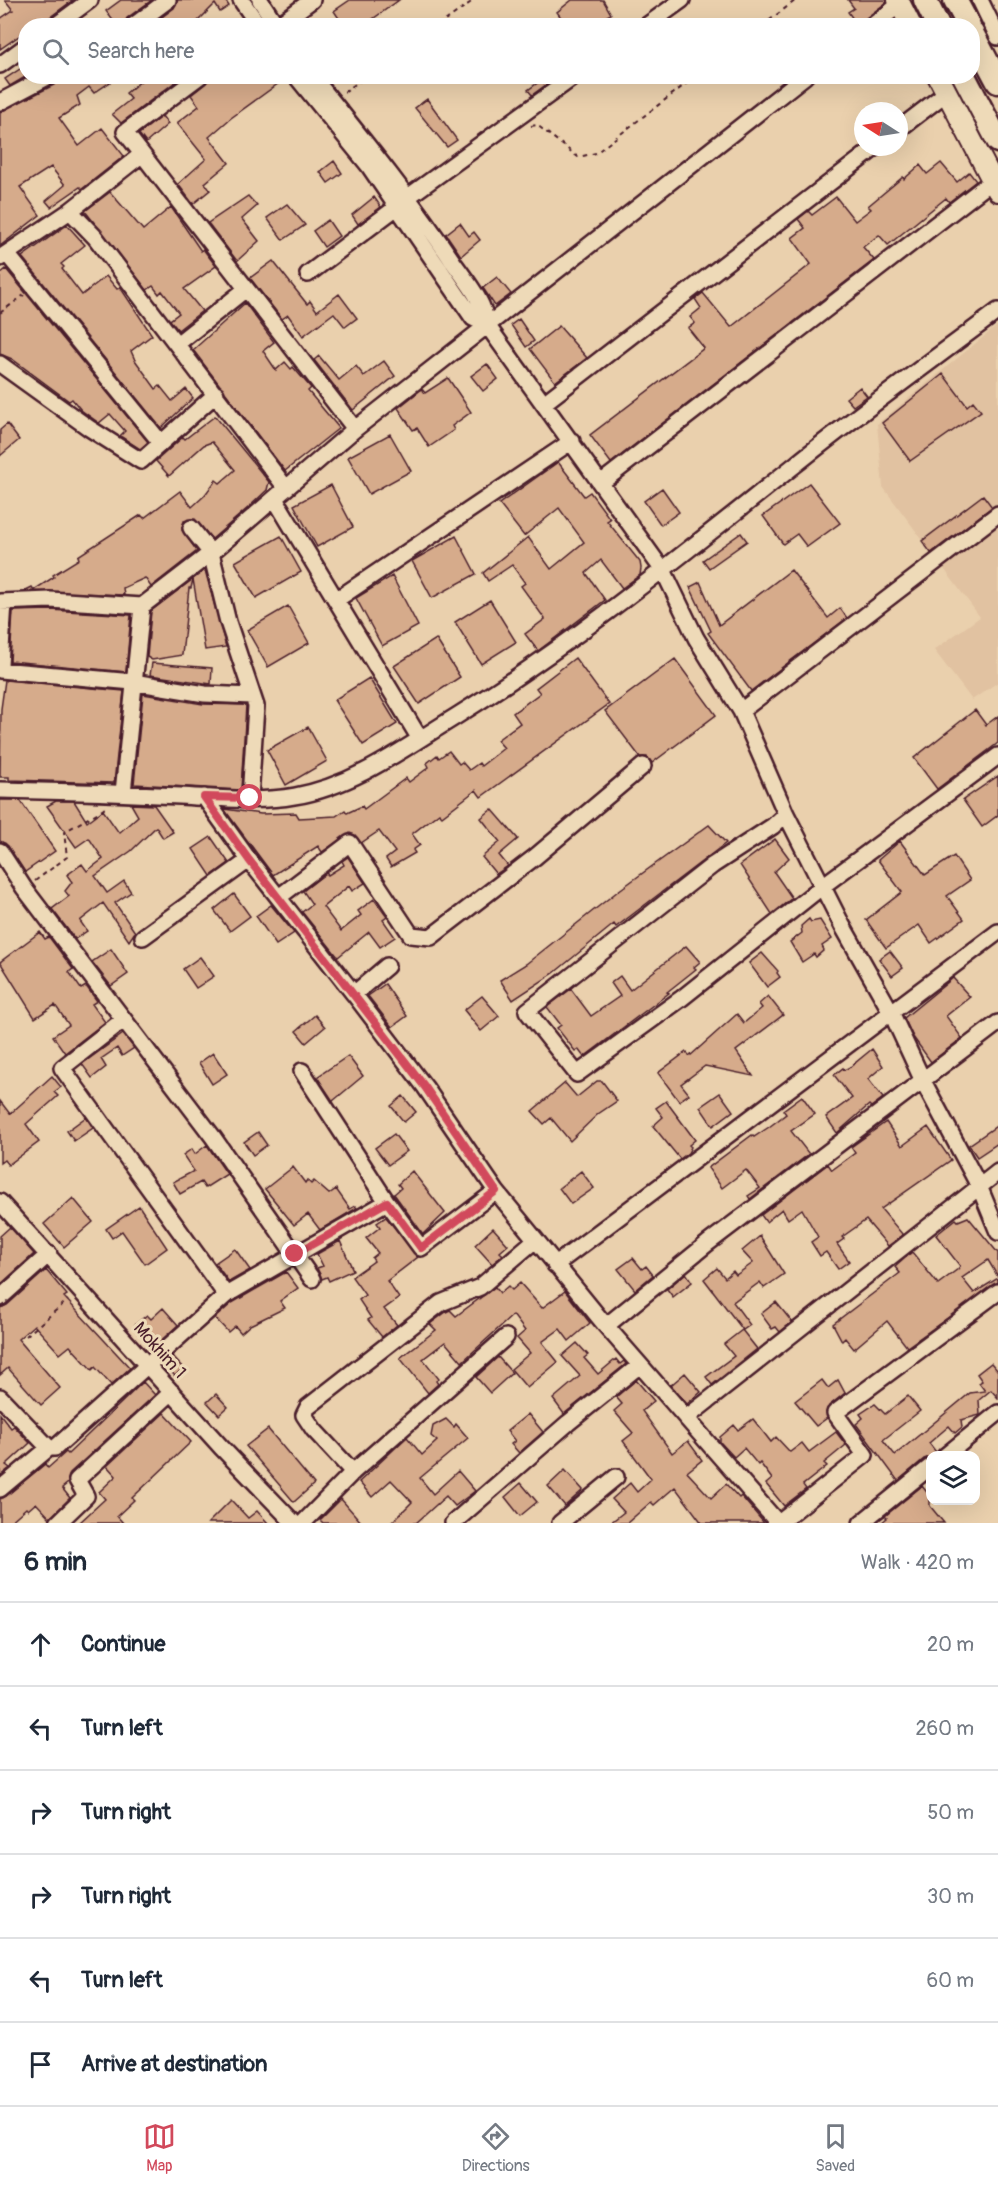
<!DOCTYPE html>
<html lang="en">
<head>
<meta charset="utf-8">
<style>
	:root { --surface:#fff; --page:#f6f6f7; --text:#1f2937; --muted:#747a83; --line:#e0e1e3; --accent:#d1495b }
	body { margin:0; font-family:Pangolin,sans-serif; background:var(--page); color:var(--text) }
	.controls { position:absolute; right:18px; bottom:18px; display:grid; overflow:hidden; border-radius:12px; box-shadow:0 6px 24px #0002 }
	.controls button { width:54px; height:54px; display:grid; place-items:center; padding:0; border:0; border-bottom:2px solid var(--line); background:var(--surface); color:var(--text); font:30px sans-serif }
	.compass { position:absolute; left:854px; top:102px; width:54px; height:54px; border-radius:50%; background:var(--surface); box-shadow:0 6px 24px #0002; rotate:282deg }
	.stop { position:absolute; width:18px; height:18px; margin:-14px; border:4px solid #d1495b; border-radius:50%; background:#fff }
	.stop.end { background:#d1495b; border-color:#fff; box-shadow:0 2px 6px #0008 }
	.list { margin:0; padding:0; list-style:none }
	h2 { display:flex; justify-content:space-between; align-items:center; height:78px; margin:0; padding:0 24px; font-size:26px }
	h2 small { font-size:20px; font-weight:400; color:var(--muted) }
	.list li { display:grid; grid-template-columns:39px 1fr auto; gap:18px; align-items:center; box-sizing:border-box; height:84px; padding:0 24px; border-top:2px solid var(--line) }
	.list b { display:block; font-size:22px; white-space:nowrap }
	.list em { font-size:20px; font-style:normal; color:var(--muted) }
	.icon { flex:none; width:33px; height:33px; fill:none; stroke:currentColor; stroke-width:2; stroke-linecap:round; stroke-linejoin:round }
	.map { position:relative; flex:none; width:998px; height:1523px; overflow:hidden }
	.search { position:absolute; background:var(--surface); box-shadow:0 6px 24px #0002; left:18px; right:18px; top:18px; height:66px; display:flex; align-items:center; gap:15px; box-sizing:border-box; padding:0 21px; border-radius:24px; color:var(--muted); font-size:22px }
	.sheet { height:582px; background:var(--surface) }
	nav { display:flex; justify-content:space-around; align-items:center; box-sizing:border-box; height:84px; border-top:2px solid var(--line); background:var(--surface); font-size:16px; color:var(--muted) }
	nav a { display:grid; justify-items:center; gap:3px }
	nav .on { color:var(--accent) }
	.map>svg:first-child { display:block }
	.built { fill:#e1c2a1 }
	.building { fill:#d6ab8b; stroke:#4a1f2b; stroke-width:1.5 }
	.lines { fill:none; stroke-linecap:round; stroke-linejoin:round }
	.minor-casing { stroke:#4a1f2b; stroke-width:20 }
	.major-casing { stroke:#4a1f2b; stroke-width:24 }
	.highway-casing { stroke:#4a1f2b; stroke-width:27 }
	.path { stroke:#4a1f2b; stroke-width:2; stroke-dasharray:4.5 4.5; stroke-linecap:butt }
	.minor { stroke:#eedab8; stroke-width:15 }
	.major { stroke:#eedab8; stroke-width:20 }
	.highway { stroke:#eedab8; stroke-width:22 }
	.route { stroke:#d1495b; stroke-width:8 }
	.labels { text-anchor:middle; stroke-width:6; stroke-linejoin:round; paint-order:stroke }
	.street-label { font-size:18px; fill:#4a1f2b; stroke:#eedab8 }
</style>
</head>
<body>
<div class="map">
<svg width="998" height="1523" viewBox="0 0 998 1523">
	<rect width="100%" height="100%" fill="#ead0ad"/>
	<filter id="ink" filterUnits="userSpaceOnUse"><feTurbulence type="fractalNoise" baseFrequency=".0167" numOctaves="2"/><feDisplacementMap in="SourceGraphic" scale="12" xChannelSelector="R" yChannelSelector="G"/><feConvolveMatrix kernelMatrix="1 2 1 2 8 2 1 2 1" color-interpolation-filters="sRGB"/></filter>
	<g filter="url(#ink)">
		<path class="built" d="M998 325V682L972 700 934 650 980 617 883 487 877 424Z"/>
		<path class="building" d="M5 0H73L38 26H26V31L0 49V19L13 10Z
			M121 0H152L127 18 123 26H117L106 11Z
			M178 0H225L229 6 220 12 215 4 193 26H150L174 8Z
			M350 0H399L363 26H344L334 11Z
			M572 0H603L611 14 607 16 615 26H567L557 12Z
			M848 0H886L887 2 866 18 863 25 858 26 848 12 854 8Z
			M26 65 27 76 10 86 5 79Z
			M59 76H119L94 93 89 87 77 96 80 105 59 118 79 146 102 128 124 156 82 189 80 187 51 207 46 201 65 185 51 167 20 187 40 215 0 246V112L54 85Z
			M147 76H183L121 123 112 114 131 99 126 93Z
			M210 76 286 78 231 118 209 137 229 163 205 183 210 190 193 204 178 184 206 159 177 123 199 106 191 95 206 83Z
			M537 76H558L532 95 528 90 540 81Z
			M427 99 457 140 447 147 415 108Z
			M162 116 168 124 146 143 139 134Z
			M334 161 342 173 328 183 320 172Z
			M941 163 957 182 969 172 976 181 949 202 946 198 888 245 879 235 863 247 874 260 611 463 590 435 704 348 688 328 695 323 690 317 701 308 695 299 703 293 731 327 811 264 792 238 805 228 798 219 808 211 812 215 836 197 855 221 871 209 868 206 903 177 904 179 920 165 927 174Z
			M110 192 143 230 171 207 201 251 203 249 216 266 184 289 202 311 178 330 170 320 179 313 162 291 159 294 153 286 147 290 85 211Z
			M248 196 257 206 242 219 259 241 237 261 208 223Z
			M374 197 381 207 358 224 352 215Z
			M287 204 305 225 283 240 267 218Z
			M328 220 339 236 324 247 313 231Z
			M460 223 469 236 474 232 480 240 461 256 446 234Z
			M67 225 85 245 61 264 64 267 62 269 82 295 106 276 117 289 120 287 152 335 131 351 135 360 156 389 160 386 172 401 186 389 193 398 161 428 22 257Z
			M273 261 307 304 310 301 317 311 339 294 357 318 345 327 334 313 303 336 288 315 282 319 250 278Z
			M6 269 148 442 140 449 120 436 125 431 110 414 99 423 81 410 72 399 69 401 12 359 0 354V274Z
			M497 277 511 294 495 306 483 288Z
			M245 303 274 342 263 351 276 370 285 362 291 369 293 367 311 388 308 391 339 428 285 471 193 350Z
			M519 319 534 341 526 347 511 325Z
			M559 326 587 358 555 382 530 349Z
			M319 356 339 380 356 366 364 376 384 361 395 376 353 410 314 360Z
			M487 364 498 379 483 391 471 376Z
			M943 374 967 406 973 401 981 411 910 461 882 423Z
			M448 378 471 412 452 426 454 430 429 447 417 428 413 430 398 408 422 389 425 393Z
			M860 387 867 396 853 406 846 398Z
			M215 416 269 482 267 490 249 507 212 539 195 519 184 521 182 530 197 551 151 587 145 578 123 588 124 595 24 591 32 587 34 590 54 577 53 575 79 559 78 556 141 515 144 518 180 491 192 507 204 496 216 480 220 483 235 470 212 442 204 445 169 476 156 461 183 437 185 439Z
			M7 424 19 440 0 456V430Z
			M390 434 411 471 369 494 348 457Z
			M558 462 584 496 590 492 610 519 607 521 640 562 641 568 640 575 622 588 601 560 586 573 605 600 538 651 525 634 545 619 521 586 525 583 512 565 488 581 483 573 528 537 551 569 584 542 559 508 524 536 499 504Z
			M809 483 840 523 807 547 797 534 783 544 763 516Z
			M331 485 353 527 317 547 294 505Z
			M662 488 679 512 661 525 644 501Z
			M983 495 992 507 931 553 922 541Z
			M741 533 747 541 709 568 703 560Z
			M281 536 301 572 256 598 235 562Z
			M456 536 476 574 432 598 412 561Z
			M205 570 226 647 205 650 193 579 191 588H189L182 655 152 660 147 657 151 611Z
			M791 570 828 618 840 608 847 618 751 691 708 633 711 631 690 587 700 582 719 625Z
			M392 576 418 626 382 646 356 598Z
			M490 600 516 642 481 664 455 622Z
			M288 606 309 643 268 667 247 630Z
			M50 610 131 615 126 672 10 661 13 611Z
			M436 639 460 677 419 704 394 666Z
			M575 658 609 704 481 797 476 790 442 816 439 813 412 834 420 845 413 850 415 853 391 867 386 859 395 852 379 831 361 843 355 835 350 833 322 852 318 846 273 875 224 809 261 814 296 813 299 818 336 816 345 810 347 813 362 806 364 809 406 778 409 782 429 767 427 763 437 755 439 758 449 751 459 764 462 762 469 770 479 763 481 766 504 748 497 740 520 723 513 713 540 693 536 688Z
			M675 659 716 715 652 763 647 757H640L605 711Z
			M152 663 212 668 211 684 150 675Z
			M369 678 397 724 363 745 334 700Z
			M5 680 124 691 114 783 9 780V777H0L1 709Z
			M143 694 203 704 246 705 241 790 134 784Z
			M975 710 986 725 998 716V743L937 789 914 758Z
			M308 727 327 761 286 785 267 750Z
			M998 776V815L982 827 963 800Z
			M0 800H20L55 851 25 872 8 846 0 841Z
			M56 801H74L87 822 103 810 119 833 138 816 131 804 154 805 173 832 163 838 156 827 131 851 95 876 107 893 124 881 131 892 115 903 135 932 129 941 103 903 80 921 87 931 75 939 52 909 69 896 65 891 72 882 67 875 82 864 87 871 103 859 89 838 76 847 47 806Z
			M492 809 518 839 499 855 508 866 496 874 482 857 500 842 481 818Z
			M709 825 726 843 616 927 614 924 554 973 513 1000 500 980 526 964 618 891Z
			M211 837 229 863 211 876 193 849Z
			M775 839 789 858 774 872 792 898 772 914 740 865Z
			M900 841 925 875 954 856 970 880 947 896 964 919 931 943 919 925 886 948 866 920 902 892 878 860Z
			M348 857 365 883 352 891 349 886 323 907 341 931 361 915 358 911 374 899 387 917 383 920 395 937 380 947 369 932 338 957 302 912 312 904 303 891 326 873 328 875 344 865 342 861Z
			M234 894 250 916 230 931 214 910Z
			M271 905 294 933 276 945 256 916Z
			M809 919 811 922 820 920 832 939 822 946 824 950 816 957 814 954 802 962 790 942 802 933 801 926Z
			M40 932 45 939 49 937 73 969 69 972 81 989 86 986 97 1001 92 1004 105 1022 65 1053 53 1036 69 1025 55 1005 35 1018 0 962Z
			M686 946 700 962 694 967 696 969 667 992 669 993 584 1057 578 1049 575 1051 557 1028 561 1025 547 1007 571 989 591 1016 620 996 611 983 620 976 630 990Z
			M111 949 128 974 111 986 92 962Z
			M890 951 903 968 892 976 879 959Z
			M762 953 778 971 777 973 780 977 767 987 749 963Z
			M200 957 214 976 196 988 183 969Z
			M953 978 970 997 946 1016 962 1038 931 1062 913 1037 904 1018Z
			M385 984 407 1016 392 1027 368 996Z
			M482 996 499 1016 481 1031 464 1010Z
			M768 996 783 1015 736 1051 753 1076 705 1066 681 1084 689 1094 679 1101 658 1073 686 1052 690 1056 737 1014 744 1023 762 1008 759 1004Z
			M315 1015 325 1027 306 1043 296 1031Z
			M123 1034 134 1048 122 1056 117 1048 101 1059 106 1067 92 1078 82 1064Z
			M872 1049 883 1066 868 1079 883 1098 871 1107 869 1105 837 1133 826 1117 852 1098 834 1075 843 1068 844 1070 850 1067Z
			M213 1053 227 1074 212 1084 199 1063Z
			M348 1056 363 1076 333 1101 317 1077Z
			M52 1076 61 1087 54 1092 58 1096 26 1124 39 1142 8 1165 4 1160 0 1163V1101L10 1114Z
			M597 1081H602L617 1101 598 1114 570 1141 551 1118 544 1124 532 1111 565 1083 577 1097Z
			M720 1093 733 1111 713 1126 700 1107Z
			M403 1096 416 1112 404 1122 391 1106Z
			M802 1096 815 1114 791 1131 809 1154 750 1199 748 1196 760 1188 746 1170 722 1188 708 1168 752 1135 754 1137 769 1127 786 1114 783 1110Z
			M666 1101 695 1140 689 1145 691 1147 688 1153 680 1159 653 1126 663 1117 656 1108Z
			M86 1117 93 1128 74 1141 67 1131Z
			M886 1122 902 1146 928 1127 951 1160 881 1209 903 1235 888 1246 866 1220 842 1237 844 1239 837 1244 849 1261 838 1269 826 1252 820 1256 811 1242 818 1237 802 1209 788 1219 782 1209 766 1222 761 1215 828 1164 832 1170 855 1153 851 1147Z
			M998 1125V1143L977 1157 969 1145Z
			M258 1132 267 1145 253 1155 244 1142Z
			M394 1134 407 1151 388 1165 375 1148Z
			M207 1145 227 1174 205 1188 201 1182 180 1194 173 1182 194 1171 183 1155 192 1149 195 1154Z
			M293 1167 305 1183 307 1180 311 1184 314 1181 329 1194 336 1189 350 1209 355 1206 357 1208 320 1230 308 1214 294 1225 265 1189Z
			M412 1171 445 1213 423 1234 394 1194 401 1188 398 1184Z
			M581 1171 594 1188 571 1204 559 1188Z
			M73 1198 93 1222 64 1247 44 1224Z
			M139 1206 167 1248 145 1264 122 1231 112 1238 106 1229Z
			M386 1217 418 1257 387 1281 399 1298 384 1309 397 1325 382 1337 368 1320 371 1318 359 1300 365 1295 352 1277 374 1261 372 1258 378 1253 366 1238 380 1227 377 1223Z
			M968 1217 998 1253V1277L988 1260 962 1278 974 1293 998 1278V1282L907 1347 887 1321 854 1349 845 1338 842 1341 833 1324 900 1273 895 1267 912 1252 938 1284 958 1269 960 1266 936 1235 956 1219 958 1221Z
			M10 1227 34 1254 0 1285V1236Z
			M493 1228 508 1245 500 1252 503 1255 492 1264 475 1245Z
			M760 1236 784 1274 764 1288 760 1282 733 1302 750 1325 743 1330 704 1279 717 1268 725 1278 733 1271 736 1275 753 1263 742 1251Z
			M340 1241 353 1270 329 1281 327 1277 322 1279 317 1268 323 1266 317 1254Z
			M235 1249 250 1270 229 1282 215 1263Z
			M633 1258 642 1269 646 1266 653 1275 635 1290 618 1269Z
			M46 1270 67 1295 64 1297 130 1368 111 1385 95 1367 92 1370 70 1346 60 1354 34 1325 18 1339 60 1388 41 1405 8 1368 0 1375V1308L7 1305Z
			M286 1272 298 1288 280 1301 285 1308 250 1325 241 1333 235 1326 228 1332 215 1318 232 1303Z
			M686 1273 692 1282 673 1297 667 1289Z
			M520 1283 542 1308 565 1291 590 1323 569 1341 560 1329 542 1342 558 1362 527 1388 511 1369 530 1353 517 1338 525 1331 513 1315 462 1362 445 1342 423 1359 439 1379 436 1381 438 1384 428 1393 400 1358 436 1330 430 1324 446 1312 450 1310 456 1316 495 1287 500 1293 508 1286 512 1290Z
			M776 1302 792 1322 780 1332 776 1327 772 1329 761 1314Z
			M163 1308 178 1325 152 1349 135 1325 147 1315 151 1319Z
			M742 1330 757 1349 712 1385 706 1377 734 1356 724 1344Z
			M577 1343 588 1355 584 1358 598 1374 616 1359 620 1364 624 1361 626 1364 564 1414 553 1399 580 1376 562 1356Z
			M172 1356 183 1368 175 1376 164 1364Z
			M498 1357 512 1373 490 1393 476 1377Z
			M991 1363 998 1371V1398L991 1390 979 1400 980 1415 961 1420 962 1427 955 1433 949 1426 929 1443 936 1452V1455L924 1459 898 1481 856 1424 863 1418 860 1414 875 1404 885 1414 908 1396 920 1411 883 1440 895 1455 970 1393 985 1391 979 1383 982 1381 977 1374Z
			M685 1373 701 1392 687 1404 671 1385Z
			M636 1380 654 1401 642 1411 672 1453 688 1441 702 1460 687 1472 711 1498 726 1484 739 1498 741 1496 764 1523H702L675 1487 654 1505 651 1502 627 1523H610L624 1512 612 1499 630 1483 637 1492 651 1479 623 1441 633 1433 614 1411 622 1404 616 1397Z
			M822 1380 828 1388 838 1380 845 1393 829 1406 827 1418 816 1426 795 1401Z
			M143 1382 155 1395 70 1473 68 1483 62 1488 70 1498 50 1518 36 1503 28 1510 26 1508 9 1523H0V1499L6 1496 45 1464 48 1468 66 1452 68 1454Z
			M216 1394 228 1407 219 1415 207 1402Z
			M164 1413 191 1442 132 1498 134 1500 117 1516 123 1523H79L105 1499 99 1492 116 1476 107 1466Z
			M0 1414 11 1428 14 1426 30 1443 6 1465 10 1468 0 1476Z
			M528 1414 543 1432 519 1453 511 1444 515 1441 507 1431Z
			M446 1419 454 1427 456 1424 468 1438 420 1478 433 1494 458 1471 475 1491 455 1506 446 1496 416 1523H391L412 1502 391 1480 372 1497 359 1482 407 1437 422 1455 437 1441 431 1436 433 1426Z
			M753 1419 771 1442 776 1437 790 1452 802 1443 809 1452 836 1432 846 1445 824 1463 827 1466 803 1485 806 1489 784 1506 766 1484 772 1479 760 1463 758 1465 744 1448 734 1457 720 1442V1437L734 1425 738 1430Z
			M268 1429 314 1484 294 1502 246 1446Z
			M565 1470 583 1490 565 1506 548 1486Z
			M521 1483 537 1502 520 1516 505 1497Z
			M922 1486 930 1496V1506L944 1523H881L887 1518 885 1516Z
			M341 1499 362 1523H323L320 1520Z
			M231 1500 248 1518 257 1511 268 1523H208Z"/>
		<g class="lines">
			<defs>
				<path id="minor" d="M241 0 259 26
					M260 0 277 26
					M980 0 998 37
					M55 26 90 0
					M133 26 168 0
					M277 26 312 0
					M646 26 682 0
					M872 26 900 4
					M0 65 26 46
					M200 76 125 132 355 429
					M296 76 369 166 473 318 487 325 664 572 696 638 741 711 786 814 842 925 891 1012 923 1081 979 1186 998 1232
					M312 76C361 137 410 197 453 262 467 282 484 301 487 325
					M0 102 49 76
					M899 129 946 93
					M408 197 575 76
					M70 211 95 237 286 488
					M7 254 161 443
					M0 258 70 211 141 155
					M308 274 397 207
					M177 344 246 289
					M0 364 89 428 141 461 216 394
					M544 403 876 147
					M602 482 992 181
					M275 499 420 739
					M191 528 211 553 228 622 256 706 250 798
					M336 600 572 441
					M0 602 50 600 142 606
					M0 665 4 602
					M0 670 133 682 205 694 252 696
					M741 711 998 514
					M0 790C60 791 120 793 180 796 217 798 258 803 295 796 354 786 406 747 455 717 576 642 684 553 795 465 861 412 930 362 998 311
					M123 793 142 606 211 553 355 429 805 76
					M204 797 249 860 354 994 387 966
					M786 814 773 826 713 865 527 1011 577 1074 682 998 824 885 998 756
					M0 851 24 888 213 1137 312 1279
					M279 897 350 843 411 935 431 937 535 857 643 766
					M143 937 249 860
					M354 994 425 1087 496 1191
					M123 1020 62 1068 226 1295
					M302 1071 387 1202
					M0 1202 221 1447 294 1523
					M555 1265 998 932
					M0 1298 49 1254
					M606 1326 708 1243 998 1023
					M0 1397 49 1448
					M686 1418 998 1172
					M945 1456 998 1413
					M353 1472 314 1430 304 1415 308 1407 441 1303 480 1287 534 1241
					M0 1489 49 1448H55L226 1295 387 1202 421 1248 496 1191 606 1326 778 1523
					M58 1523 86 1496 77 1480 172 1392
					M303 1523 353 1472 506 1337
					M453 1523 568 1423 640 1365
					M560 1523 616 1477
					M779 1523 865 1455 835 1413 998 1292
					M861 1523 930 1467"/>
				<path id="major" d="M898 0 911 26
					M938 76 998 191"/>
				<path id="highway" d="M925 0 938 26
					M955 0 969 26
					M972 33 998 82
					M964 76 998 141"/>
			</defs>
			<use href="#minor" class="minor-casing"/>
			<use href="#major" class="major-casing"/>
			<use href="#highway" class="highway-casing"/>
			<path class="path" d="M438 26 474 0
				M762 26 796 0
				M344 92 367 76
				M531 126 537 125 578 157 596 153 696 76
				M0 313 24 295
				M35 881 67 857 64 832 104 809 103 805
				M26 1336 68 1300"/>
			<use href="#minor" class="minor"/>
			<use href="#major" class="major"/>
			<use href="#highway" class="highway"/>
		</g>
	</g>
	<g class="lines" filter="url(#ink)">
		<path class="route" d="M250 798 204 797 249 860 425 1087 496 1191 421 1248 387 1202 295 1254"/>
	</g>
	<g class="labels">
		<g class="street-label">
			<text transform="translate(160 1350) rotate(48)" y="6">Mokhim 1</text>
		</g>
	</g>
</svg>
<div class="controls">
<button><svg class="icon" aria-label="layers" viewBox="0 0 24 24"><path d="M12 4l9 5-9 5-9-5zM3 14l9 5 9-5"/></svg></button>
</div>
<svg class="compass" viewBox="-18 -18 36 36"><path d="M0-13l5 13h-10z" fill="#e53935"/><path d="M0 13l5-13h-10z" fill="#747a83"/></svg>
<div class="stop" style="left:250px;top:798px"></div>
<div class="stop end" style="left:295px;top:1254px"></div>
<div class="search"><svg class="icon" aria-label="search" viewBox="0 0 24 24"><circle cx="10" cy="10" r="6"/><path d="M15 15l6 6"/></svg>Search here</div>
</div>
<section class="sheet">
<h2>6 min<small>Walk · 420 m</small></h2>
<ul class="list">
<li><svg class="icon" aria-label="ahead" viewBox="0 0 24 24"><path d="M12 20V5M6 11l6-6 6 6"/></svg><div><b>Continue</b></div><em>20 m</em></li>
<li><svg class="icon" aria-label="left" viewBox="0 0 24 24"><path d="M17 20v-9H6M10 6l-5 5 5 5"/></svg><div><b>Turn left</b></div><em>260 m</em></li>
<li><svg class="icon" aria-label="right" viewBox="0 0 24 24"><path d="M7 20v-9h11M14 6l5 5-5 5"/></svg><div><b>Turn right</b></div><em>50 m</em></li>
<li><svg class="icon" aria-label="right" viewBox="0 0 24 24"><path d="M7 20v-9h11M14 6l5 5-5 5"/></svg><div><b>Turn right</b></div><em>30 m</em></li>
<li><svg class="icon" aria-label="left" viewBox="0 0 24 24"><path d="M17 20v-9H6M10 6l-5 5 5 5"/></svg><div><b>Turn left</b></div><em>60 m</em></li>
<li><svg class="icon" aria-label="arrive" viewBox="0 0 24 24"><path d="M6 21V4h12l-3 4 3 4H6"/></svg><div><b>Arrive at destination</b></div></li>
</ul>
</section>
<nav>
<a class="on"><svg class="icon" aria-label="map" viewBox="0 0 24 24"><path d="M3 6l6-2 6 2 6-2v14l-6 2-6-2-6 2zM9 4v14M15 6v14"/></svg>Map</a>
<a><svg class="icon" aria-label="directions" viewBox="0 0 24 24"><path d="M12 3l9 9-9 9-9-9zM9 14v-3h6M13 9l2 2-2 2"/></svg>Directions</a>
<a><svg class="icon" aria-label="saved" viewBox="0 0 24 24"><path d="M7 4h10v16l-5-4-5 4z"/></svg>Saved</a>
</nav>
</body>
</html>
